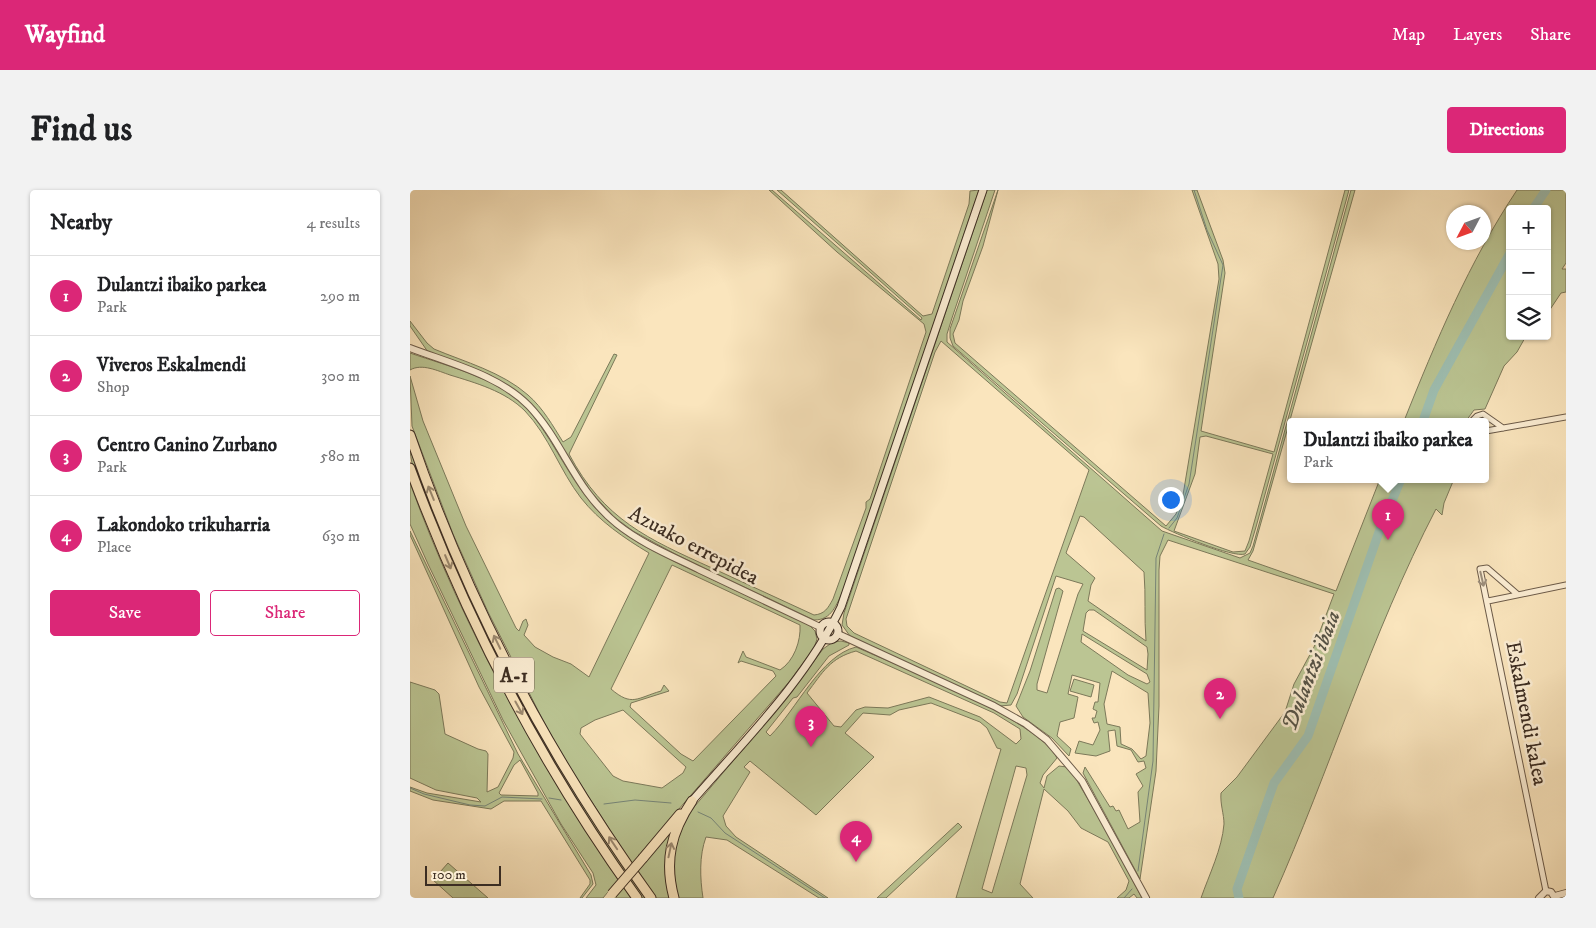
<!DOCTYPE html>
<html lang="en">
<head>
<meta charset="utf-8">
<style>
	:root { --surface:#fff; --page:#f2f2f2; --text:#202124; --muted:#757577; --line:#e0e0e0; --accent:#db2777 }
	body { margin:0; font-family:"IM FELL DW Pica",serif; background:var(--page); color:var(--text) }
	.controls { position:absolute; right:15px; top:15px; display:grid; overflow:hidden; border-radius:5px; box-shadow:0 1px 4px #0004 }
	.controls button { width:45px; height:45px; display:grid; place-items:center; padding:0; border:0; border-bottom:1px solid var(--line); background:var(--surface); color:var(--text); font:25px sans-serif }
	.compass { position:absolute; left:1036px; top:15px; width:45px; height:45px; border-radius:50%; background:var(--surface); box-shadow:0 1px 4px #0004; rotate:229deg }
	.scale { position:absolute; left:15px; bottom:12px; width:76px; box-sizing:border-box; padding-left:5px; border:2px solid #3c2d22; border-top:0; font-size:14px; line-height:18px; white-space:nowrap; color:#3c2d22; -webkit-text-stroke:4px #fceed4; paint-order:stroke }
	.you { position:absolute; left:760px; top:309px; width:18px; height:18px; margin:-12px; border:4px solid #fff; border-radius:50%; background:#1a73e8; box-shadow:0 0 0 8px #1a73e833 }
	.badge { display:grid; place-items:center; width:32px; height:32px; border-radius:50%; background:var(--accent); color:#fff; font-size:16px; font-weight:700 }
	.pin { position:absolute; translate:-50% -41px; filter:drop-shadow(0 1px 2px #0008) }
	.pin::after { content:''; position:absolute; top:26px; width:18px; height:15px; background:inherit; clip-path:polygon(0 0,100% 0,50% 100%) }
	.popup { position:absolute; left:877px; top:228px; width:202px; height:65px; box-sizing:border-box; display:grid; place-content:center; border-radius:5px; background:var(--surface); filter:drop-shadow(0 1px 4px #0005); font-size:16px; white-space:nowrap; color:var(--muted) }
	.popup b { font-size:19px; color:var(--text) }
	.popup::after { content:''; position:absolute; left:50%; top:100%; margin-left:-10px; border:10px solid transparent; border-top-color:var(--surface) }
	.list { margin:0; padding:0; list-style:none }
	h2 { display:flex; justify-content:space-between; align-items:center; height:65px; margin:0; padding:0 20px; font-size:21px }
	h2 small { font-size:16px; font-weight:400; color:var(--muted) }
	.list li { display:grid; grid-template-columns:32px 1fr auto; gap:15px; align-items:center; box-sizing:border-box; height:80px; padding:0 20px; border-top:1px solid var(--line) }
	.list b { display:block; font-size:19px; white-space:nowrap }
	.list p { margin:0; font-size:16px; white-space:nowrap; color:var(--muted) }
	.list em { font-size:16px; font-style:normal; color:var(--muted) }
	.actions { display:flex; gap:10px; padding:15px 20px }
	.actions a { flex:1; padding:11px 0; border:1px solid var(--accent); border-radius:5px; text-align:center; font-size:18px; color:var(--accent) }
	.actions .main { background:var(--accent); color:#fff }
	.icon { flex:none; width:28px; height:28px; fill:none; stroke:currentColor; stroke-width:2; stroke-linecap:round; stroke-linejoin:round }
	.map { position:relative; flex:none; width:1156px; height:708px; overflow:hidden; border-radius:5px }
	header { display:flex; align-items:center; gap:30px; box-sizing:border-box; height:70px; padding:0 25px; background:var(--accent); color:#fff }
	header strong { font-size:24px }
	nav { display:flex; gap:28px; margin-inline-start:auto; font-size:18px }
	.intro { display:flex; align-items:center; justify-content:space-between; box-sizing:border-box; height:120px; padding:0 30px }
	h1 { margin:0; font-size:35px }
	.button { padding:12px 22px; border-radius:5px; background:var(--accent); color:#fff; font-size:18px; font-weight:700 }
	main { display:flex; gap:30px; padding:0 30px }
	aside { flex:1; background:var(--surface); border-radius:5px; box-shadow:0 1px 4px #0004 }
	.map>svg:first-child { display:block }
	.green { fill:#bbc593; stroke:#7c795a; fill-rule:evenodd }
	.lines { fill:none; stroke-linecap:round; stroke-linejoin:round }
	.stream { stroke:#778578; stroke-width:1 }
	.river { stroke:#9ebfb2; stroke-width:9 }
	.minor-casing { stroke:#6c5b49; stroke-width:7 }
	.tertiary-casing { stroke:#6c5b49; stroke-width:8 }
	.secondary-casing { stroke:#3c2d22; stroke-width:9 }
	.motorway-casing { stroke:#3c2d22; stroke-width:11 }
	.minor { stroke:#fceed4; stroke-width:5 }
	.tertiary { stroke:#fceed4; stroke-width:6 }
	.secondary { stroke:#fceed4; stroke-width:7 }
	.motorway { stroke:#fae5bd; stroke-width:9 }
	.motorway-bridge-casing { stroke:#3c2d22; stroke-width:11; stroke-linecap:butt }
	.motorway-bridge { stroke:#fae5bd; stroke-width:9 }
	.oneway { stroke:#9b8970 }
	.oneway2 { stroke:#9c8e7b }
	.labels { text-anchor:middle; stroke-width:5; stroke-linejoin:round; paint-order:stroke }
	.shield { fill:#fceed4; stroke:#766757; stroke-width:1 }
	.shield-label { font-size:20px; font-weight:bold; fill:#3c2d22 }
	.street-label { font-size:21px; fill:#3c2d22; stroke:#fceed4 }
	.water-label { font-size:22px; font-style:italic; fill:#545246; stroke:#fceed4 }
</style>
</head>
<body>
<header>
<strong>Wayfind</strong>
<nav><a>Map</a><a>Layers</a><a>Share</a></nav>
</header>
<div class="intro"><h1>Find us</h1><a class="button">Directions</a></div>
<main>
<aside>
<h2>Nearby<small>4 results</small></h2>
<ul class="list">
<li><span class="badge">1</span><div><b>Dulantzi ibaiko parkea</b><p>Park</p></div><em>290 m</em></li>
<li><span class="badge">2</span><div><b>Viveros Eskalmendi</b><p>Shop</p></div><em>300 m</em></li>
<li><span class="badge">3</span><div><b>Centro Canino Zurbano</b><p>Park</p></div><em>580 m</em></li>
<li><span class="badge">4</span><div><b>Lakondoko trikuharria</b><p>Place</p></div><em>630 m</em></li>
</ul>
<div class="actions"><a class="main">Save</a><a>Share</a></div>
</aside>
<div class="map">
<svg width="1156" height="708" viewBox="0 0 1156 708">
	<rect width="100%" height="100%" fill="#fae5bd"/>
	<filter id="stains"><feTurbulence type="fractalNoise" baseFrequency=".004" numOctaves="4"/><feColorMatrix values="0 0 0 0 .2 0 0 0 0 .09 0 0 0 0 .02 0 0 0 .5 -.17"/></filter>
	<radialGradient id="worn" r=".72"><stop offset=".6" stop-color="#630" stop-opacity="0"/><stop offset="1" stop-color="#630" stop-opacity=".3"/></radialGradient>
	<path class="green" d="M359 0H362L511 130 512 128 367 0H371L513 126 522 124 559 14 560 1 569 0 433 401C426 415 422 430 404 430L267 365 223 341 204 327 179 300 125 219 114 207 80 185 18 162 0 136V131L17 153 24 159C55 172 92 182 118 205 133 218 143 236 153 252L161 247 204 164 207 165 159 264C194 330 238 349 302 378 336 394 370 409 404 425 415 424 418 418 423 409L456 318V312L460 309 516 142 514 134 427 62Z
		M577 0H585L542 128 537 144V152L752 341 830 368 840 363 843 356 941 0H945L843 361 838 370 926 401 970 289H1044L1034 313 1032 325 1026 319C961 444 920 580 863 708H791C799 685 812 659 814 634 814 624 810 614 811 603L827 587 875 522 884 494 904 457 924 404 758 350 750 366 749 380V516L746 581 730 689 673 583 675 577 700 617 703 616 706 621 709 620 718 639 730 632 728 602 733 596 726 584 736 578 734 571 728 572 721 560 707 556 705 540 698 541 700 561 686 566 665 563 669 551 683 555 690 540 688 532 684 533 682 528H685L687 521 683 519 685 512H688L690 493 662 485 658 504 668 507 664 528 650 532 647 546 661 559 659 566 642 548 613 527 606 516 620 481 646 399 649 398 653 401 627 494V500L637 503 668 404 673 394 646 386 607 504 601 515 590 516 440 446 432 435 434 423ZM531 151 679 280 597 513 590 512 444 443 437 436 436 429 525 162ZM670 326 674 327 734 382C736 406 734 427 736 451L678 411 681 395 685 388 656 363ZM679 420H684L737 457 738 464 737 480 673 441 676 423ZM672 444 737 484 740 492 737 494 718 485 671 452ZM702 481 738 503 740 533 736 566 731 569 722 559 711 554 710 537 697 534 694 514Z
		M588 0 573 56 553 111 549 130 543 144 545 153 756 336 766 324 773 305 809 89 808 74 782 0H787L813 70 815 83 791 241 864 262 935 0H939L846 337 840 357 835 364C823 368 763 343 751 336L543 156 540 148V139ZM796 246 863 264 839 351 835 361 823 362 764 341 785 284 790 247Z
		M1107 0H1156V73L1152 79H1156V102L1151 103 1137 124V19H1100V146H1116L1107 162 1094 176 1075 219 1064 220 1056 231H994C1026 151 1059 72 1107 0Z
		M0 163C40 177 93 189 121 223 148 257 163 298 195 328 223 354 259 369 293 385 325 400 357 415 389 430L400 436 405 441 407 449 404 458 379 492 229 665 235 670 266 634 261 708H246L207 651 162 581 137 538 78 422 43 344 2 236 0 186 13 231 56 336 106 438 109 441 113 431 116 429 118 435 114 445 125 457 143 467 161 474 179 487 239 363C214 348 189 331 171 308 150 281 139 246 115 221 95 201 66 193 40 185 28 181 12 173 0 180ZM262 375 390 435C391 451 384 471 370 480L336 467 333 461 328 473 331 471 363 481 366 486 283 571 271 564 220 517 221 513 259 501 254 495 251 501C227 508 222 517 201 499ZM213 520 276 577 273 583 252 598 213 591 203 586 170 544 171 538 185 530Z
		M0 256 82 450 236 708H231C152 592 83 471 29 341 19 315 0 284 0 256Z
		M0 293C53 440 132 579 221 708H202L205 705 202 697 193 708H176L186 695 183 683 151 634 93 530 18 374 0 334Z
		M0 341 108 564 181 685 183 694 172 708H170L180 694V690L131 611H94L81 619 23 610 0 601V597L17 603 71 612 67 608 26 600 0 588V492L25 500 29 504 35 544 68 559 76 561 78 564 77 602 88 597 103 568 104 562 69 497 0 345ZM110 570 128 603V606L91 605 89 603 104 575Z
		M431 451 439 453V455L419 466 387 507 383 508 356 542 360 546C387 519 410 466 446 457 490 477 627 529 647 568L633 585 630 593 634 598 637 586 649 576 657 577 662 582 697 642 732 708H727L724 704 719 708H707L716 700 719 691 698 652 671 638 658 621 634 599 610 694 623 708H546L591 559 587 558 577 538 570 532 521 513 489 520 480 525 453 523 435 543 464 567 406 625 340 571 334 577 340 582 313 626 316 636 326 647 418 708H409L317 650 296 647C289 666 290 688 293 708H268L262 682 266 652 279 623 378 506 413 459 423 452ZM446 461 584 523 610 539 611 549 606 554 570 527 519 507 478 518 455 517 446 520 431 537 424 536 397 503C413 482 420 468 446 461ZM606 576 616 578 617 585 582 703 572 699Z
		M664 489 684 495 681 507 660 501Z
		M548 633 552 637 476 708H467Z
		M38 673 78 708H43L23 690Z"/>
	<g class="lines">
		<path class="stream" d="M759 338 767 328 779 294 813 75 797 40 784 0
			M0 598 14 604 60 615 75 616 92 607 132 609
			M139 608 151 610
			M194 614 225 610 261 613
			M288 622 301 628 315 643 415 708
			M728 681 743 571 746 368 754 344
			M714 708 722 699"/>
		<path class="river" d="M1123 19 1136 0
			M1013 231 1024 200 1100 63
			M829 708 827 699 864 593 898 546 969 342 991 289"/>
		<defs>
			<path id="minor" d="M1062 231 1067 226 1073 224 1093 238
				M1076 241 1156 227
				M1107 404 1077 378 1070 379 1136 701
				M1078 411 1156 395"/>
			<path id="tertiary" d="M0 158C39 173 89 185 119 216 154 253 164 299 207 334 232 354 262 366 290 380 330 399 370 418 410 437
				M428 444 584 516 616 534 637 550 672 591 736 708
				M1145 706 1156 703
				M1129 708 1136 701 1141 702 1145 708"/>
			<path id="secondary" d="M410 441a9 9 0 1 1 18 0a9 9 0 1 1-18 0Z
				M282 611C335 550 396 490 431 417L573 0"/>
			<path id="motorway" d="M0 245C56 409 139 567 241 708
				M0 278C56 430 132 576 227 708
				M233 668 270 624
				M264 708C254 671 261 642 282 611"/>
		</defs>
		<use href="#minor" class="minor-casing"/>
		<use href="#tertiary" class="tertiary-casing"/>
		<use href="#secondary" class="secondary-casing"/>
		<use href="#motorway" class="motorway-casing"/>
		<use href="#minor" class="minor"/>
		<use href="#tertiary" class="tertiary"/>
		<use href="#secondary" class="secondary"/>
		<use href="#motorway" class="motorway"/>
		<defs>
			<path id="motorway-bridge" d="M202 704 233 668"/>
		</defs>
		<use href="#motorway-bridge" class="motorway-bridge-casing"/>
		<use href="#motorway-bridge" class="motorway-bridge"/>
	</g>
	<defs><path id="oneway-shaft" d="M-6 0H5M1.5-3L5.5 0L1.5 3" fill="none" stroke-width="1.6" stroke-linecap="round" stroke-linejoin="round" transform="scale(1.25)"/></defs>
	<g class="oneway">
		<use href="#oneway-shaft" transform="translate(21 303) rotate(-112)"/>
		<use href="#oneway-shaft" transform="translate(38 372) rotate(67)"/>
		<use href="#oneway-shaft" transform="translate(87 452) rotate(-116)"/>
		<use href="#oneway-shaft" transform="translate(109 518) rotate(61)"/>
		<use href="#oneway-shaft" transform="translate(203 653) rotate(-124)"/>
		<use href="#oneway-shaft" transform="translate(260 660) rotate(-78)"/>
	</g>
	<use class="oneway2" href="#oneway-shaft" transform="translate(1072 389) rotate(77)"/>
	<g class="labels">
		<rect class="shield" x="84" y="467.5" width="40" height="35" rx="4"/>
		<g class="shield-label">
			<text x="104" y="492">A-1</text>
		</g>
		<g class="street-label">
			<text transform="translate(284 355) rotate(28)" y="7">Azuako errepidea</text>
			<text transform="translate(1117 523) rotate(79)" y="7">Eskalmendi kalea</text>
		</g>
		<g class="water-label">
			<text transform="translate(900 480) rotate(-69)" y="8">Dulantzi ibaia</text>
		</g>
	</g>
	<rect width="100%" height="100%" filter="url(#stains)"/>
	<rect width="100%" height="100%" fill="url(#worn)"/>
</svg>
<div class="controls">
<button>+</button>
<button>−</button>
<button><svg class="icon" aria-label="layers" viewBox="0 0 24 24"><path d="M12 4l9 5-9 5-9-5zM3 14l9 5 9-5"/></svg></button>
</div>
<svg class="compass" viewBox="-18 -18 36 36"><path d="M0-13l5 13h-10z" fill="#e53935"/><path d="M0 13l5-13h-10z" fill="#757577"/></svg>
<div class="scale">100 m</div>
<div class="you"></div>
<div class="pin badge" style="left:978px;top:350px">1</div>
<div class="popup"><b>Dulantzi ibaiko parkea</b>Park</div>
<div class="pin badge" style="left:810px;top:529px">2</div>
<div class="pin badge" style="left:401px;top:557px">3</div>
<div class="pin badge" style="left:446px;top:672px">4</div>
</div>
</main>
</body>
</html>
